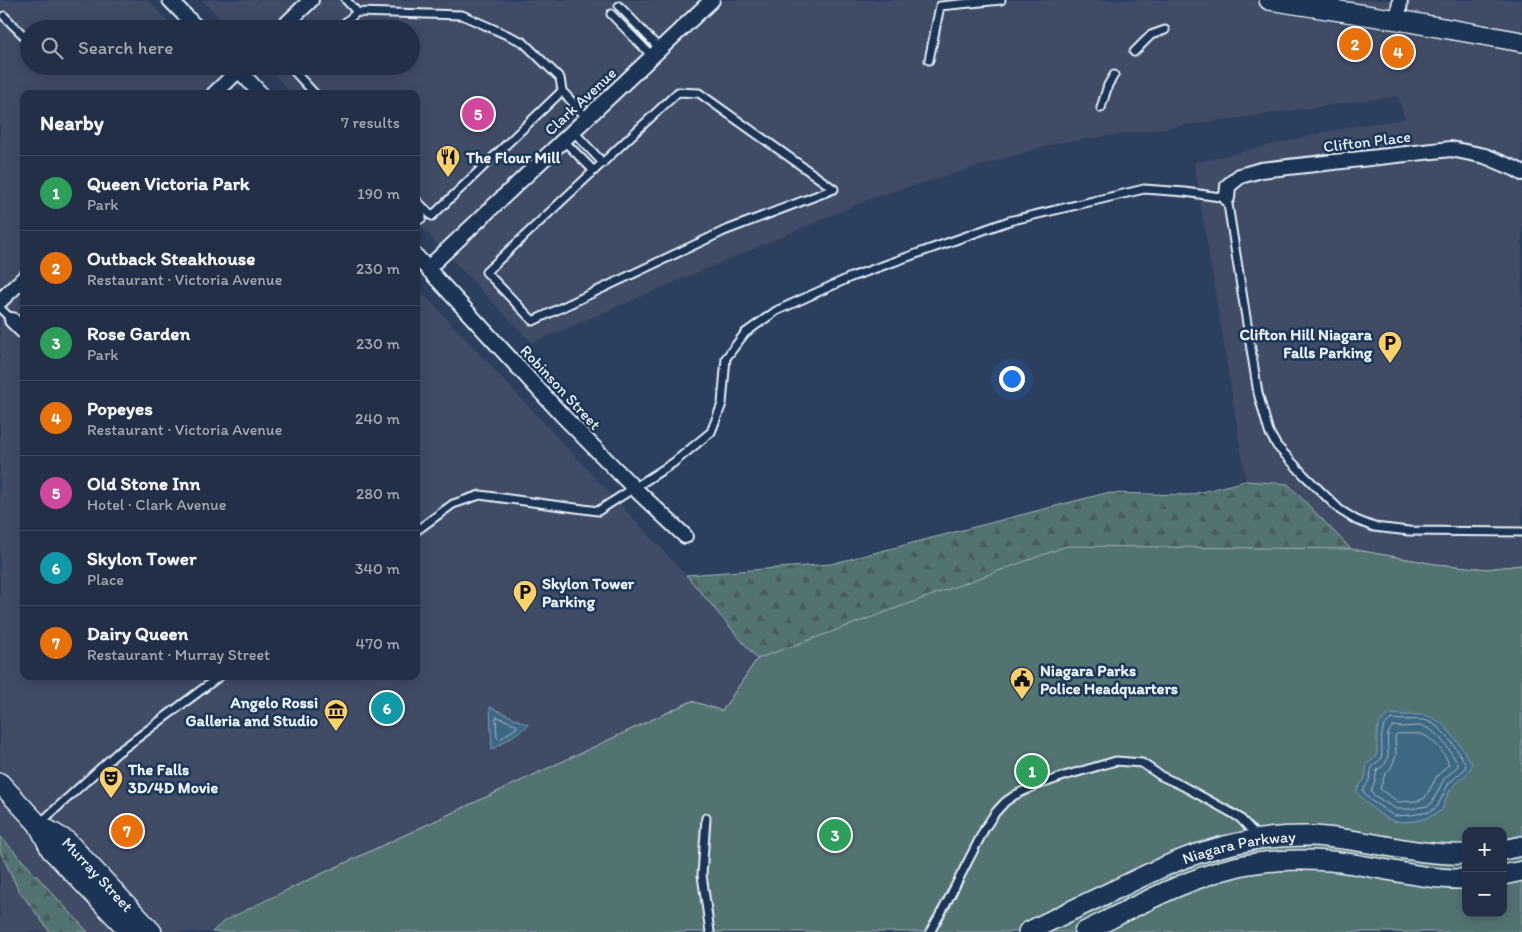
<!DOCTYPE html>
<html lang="en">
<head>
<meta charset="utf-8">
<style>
	:root { --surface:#222f46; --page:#2a374d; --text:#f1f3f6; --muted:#a2a9b3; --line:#3f4a5f; --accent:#ffd166 }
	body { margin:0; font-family:Itim,sans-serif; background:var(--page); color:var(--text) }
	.controls { position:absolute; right:15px; bottom:15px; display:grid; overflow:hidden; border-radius:10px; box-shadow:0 2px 12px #0003 }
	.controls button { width:45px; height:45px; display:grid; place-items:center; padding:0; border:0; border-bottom:1px solid var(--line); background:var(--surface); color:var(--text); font:25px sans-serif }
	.you { position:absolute; left:1011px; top:378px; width:18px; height:18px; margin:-12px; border:4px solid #fff; border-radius:50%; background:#1a73e8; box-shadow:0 0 0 8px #1a73e833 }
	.badge { display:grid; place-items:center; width:32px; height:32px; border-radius:50%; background:var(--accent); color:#fff; font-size:16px; font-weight:700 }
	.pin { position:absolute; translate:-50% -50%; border:2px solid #fff; box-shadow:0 1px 5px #0006 }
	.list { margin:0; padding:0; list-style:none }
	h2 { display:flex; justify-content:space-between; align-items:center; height:65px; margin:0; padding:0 20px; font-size:21px }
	h2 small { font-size:16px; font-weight:400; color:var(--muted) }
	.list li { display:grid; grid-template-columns:32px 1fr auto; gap:15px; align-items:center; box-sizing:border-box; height:75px; padding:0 20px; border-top:1px solid var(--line) }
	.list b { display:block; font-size:19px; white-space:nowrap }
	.list p { margin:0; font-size:16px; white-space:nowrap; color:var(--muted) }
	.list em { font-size:16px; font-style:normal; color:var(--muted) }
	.icon { flex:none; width:28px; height:28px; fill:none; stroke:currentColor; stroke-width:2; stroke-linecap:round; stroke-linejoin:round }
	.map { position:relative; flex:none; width:1522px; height:932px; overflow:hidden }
	.search { position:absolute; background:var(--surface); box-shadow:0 2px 12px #0003; left:20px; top:20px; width:400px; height:55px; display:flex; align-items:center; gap:12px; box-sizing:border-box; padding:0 18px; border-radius:28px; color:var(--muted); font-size:19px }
	.panel { position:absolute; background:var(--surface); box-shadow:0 2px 12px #0003; left:20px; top:90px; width:400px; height:590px; border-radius:10px }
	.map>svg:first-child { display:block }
	.built { fill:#404b66 }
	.forest { fill:url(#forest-firs); stroke:#9eb2b5 }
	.green { fill:#537372; stroke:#9eb2b5; fill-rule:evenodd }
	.water { fill:#3d6884; stroke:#819fb2 }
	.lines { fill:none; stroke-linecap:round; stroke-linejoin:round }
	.shore { stroke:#a4baca; stroke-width:1 }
	.lane-casing { stroke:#e8f1f8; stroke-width:11 }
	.street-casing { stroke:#e8f1f8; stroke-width:18 }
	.secondary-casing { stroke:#e8f1f8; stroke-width:22 }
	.lane { stroke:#1d3557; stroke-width:7 }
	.street { stroke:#1d3557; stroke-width:14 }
	.secondary { stroke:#1d3557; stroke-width:19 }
	.labels { text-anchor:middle; stroke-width:5; stroke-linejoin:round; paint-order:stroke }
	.street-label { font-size:16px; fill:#e8f1f8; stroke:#1d3557 }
	.poi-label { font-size:16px; font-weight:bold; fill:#e8f1f8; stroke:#1d3557; text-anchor:start }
</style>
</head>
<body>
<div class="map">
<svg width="1522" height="932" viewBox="0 0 1522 932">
	<defs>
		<pattern id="forest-firs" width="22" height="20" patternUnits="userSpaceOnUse" patternTransform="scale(1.25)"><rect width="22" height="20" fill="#537372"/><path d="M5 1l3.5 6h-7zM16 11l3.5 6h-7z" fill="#4c5b5c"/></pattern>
	</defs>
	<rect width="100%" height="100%" fill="#2d3f5e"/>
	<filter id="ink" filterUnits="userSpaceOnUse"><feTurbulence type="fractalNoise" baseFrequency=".02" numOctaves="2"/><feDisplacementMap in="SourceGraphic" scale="10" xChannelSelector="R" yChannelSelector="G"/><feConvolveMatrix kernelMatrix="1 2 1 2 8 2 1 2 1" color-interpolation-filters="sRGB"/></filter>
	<g filter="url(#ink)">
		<path class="built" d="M0 0H148L175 29H29V66H210L236 94H24V676H416V286L686 575 757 659 722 711 692 701 287 890 224 921 212 932H0Z
			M202 0H1522V565L1487 569 1435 564 1351 549 1288 484 1246 481 1194 163 1347 127 1405 119 1398 96 1057 143 875 197 532 343 416 222V94H292L266 66H411V29H230Z"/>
		<path class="forest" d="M1246 481 1288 484 1351 549 1435 564 1487 569 1522 565 287 890 692 701 722 711 757 659 686 575 831 564 1106 493 1189 495Z
			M0 836 88 932H50L18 889 0 851Z"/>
		<path class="green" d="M1067 546 1351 549 1435 564 1487 569 1522 565V932H212L224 921 287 890 692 701 722 711 757 659ZM1466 831H1503V913H1466Z"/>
		<path class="water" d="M490 707 529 725 492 750Z
			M1391 714C1402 716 1412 714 1423 715 1444 717 1461 747 1472 764 1468 777 1463 775 1454 785 1448 792 1445 801 1442 810 1429 819 1409 824 1394 821 1381 818 1365 802 1357 792L1358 788 1365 778 1367 764 1376 757C1380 739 1370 725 1391 714Z"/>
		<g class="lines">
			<path class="shore" d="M497 717 515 724 517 726 515 729 500 739 497 737 496 719Z
				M1392 719C1403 721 1413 719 1423 720 1441 722 1457 750 1466 764L1465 769 1449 783 1437 807 1429 812 1411 815 1394 816 1370 800 1363 791 1369 780 1372 767 1381 759C1384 745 1376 727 1392 719Z
				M1393 726C1402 728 1411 726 1420 726 1436 727 1451 752 1458 764V766L1444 779 1432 803 1427 806 1410 809H1396L1375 796 1371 791 1375 781 1377 770C1380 768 1384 766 1386 762 1392 750 1382 736 1393 726Z
				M1421 734C1432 737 1445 753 1449 764L1437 776 1425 798 1418 801 1398 802 1380 789 1385 774 1391 768 1394 761 1396 754 1395 736 1397 734Z"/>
			<defs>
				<path id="lane" d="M346 0 357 12
					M619 6 660 49
					M611 14 652 56
					M4 16 29 41
					M338 29 357 12 462 15 523 42 560 78 562 91 432 216 416 200
					M1134 52 1151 35 1165 30
					M929 60 940 6 1001 0
					M298 66 293 70 315 94
					M562 91 587 118
					M678 92 699 93 834 189 724 231 533 321 486 272Z
					M1101 108 1108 85 1114 75
					M573 131 603 163
					M563 140 594 171
					M416 222 422 218 421 211
					M0 308 8 316 9 322 20 333 24 334
					M8 316 14 317 24 327
					M416 531 453 504 480 495 598 511 673 463 711 432 722 404 726 358 745 333 776 311 851 277 1009 221 1144 189 1185 192 1227 198 1258 393 1269 432 1277 446 1304 475 1340 510 1356 520 1374 527 1409 531 1522 532
					M706 818 702 875 710 932
					M39 824 117 753 220 676
					M930 932 946 904 985 828 995 813 1005 802 1015 795 1030 788 1064 776 1116 761 1142 763 1161 776 1181 785 1230 812 1240 818 1254 833 1255 839"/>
				<path id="street" d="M170 0 198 29
					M1398 20 1400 0
					M281 29 311 0
					M235 66 261 94
					M214 94 243 66
					M1227 198 1228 186 1240 176 1261 170 1451 149 1485 156 1516 169 1522 173
					M416 256 562 415 634 488 685 536
					M428 268 712 0
					M0 301 24 278"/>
				<g id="secondary">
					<path d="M1269 0 1398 20 1522 42"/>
					<path d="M0 783 38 824 51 850 130 932"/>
					<path id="s1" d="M38 824 67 841 152 932"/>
					<path d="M1503 850 1522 846"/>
					<path d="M1503 875 1522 871"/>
					<path id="s2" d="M1028 932C1059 916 1091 901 1123 886 1149 873 1176 860 1203 852 1238 841 1275 835 1312 836 1364 838 1414 856 1466 854"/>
					<path d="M1084 932C1133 908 1182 880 1235 867 1265 860 1298 859 1330 861 1375 865 1419 880 1466 879"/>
				</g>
			</defs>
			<use href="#lane" class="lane-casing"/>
			<use href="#street" class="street-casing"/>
			<use href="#secondary" class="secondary-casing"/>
			<use href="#lane" class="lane"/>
			<use href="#street" class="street"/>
			<use href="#secondary" class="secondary"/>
		</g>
	</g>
	<defs>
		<symbol id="restaurant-pin" viewBox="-11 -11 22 30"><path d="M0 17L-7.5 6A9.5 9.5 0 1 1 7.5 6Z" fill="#ffd166" stroke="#1d3557"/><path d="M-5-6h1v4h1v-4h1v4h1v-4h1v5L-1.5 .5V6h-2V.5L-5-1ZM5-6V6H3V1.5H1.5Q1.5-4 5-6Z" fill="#111"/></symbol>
		<symbol id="parking-pin" viewBox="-11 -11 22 30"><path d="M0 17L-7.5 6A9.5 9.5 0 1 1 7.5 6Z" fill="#ffd166" stroke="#1d3557"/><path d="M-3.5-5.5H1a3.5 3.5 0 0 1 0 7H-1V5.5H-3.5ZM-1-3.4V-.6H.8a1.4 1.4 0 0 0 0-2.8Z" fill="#111"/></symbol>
		<symbol id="civic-pin" viewBox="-11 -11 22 30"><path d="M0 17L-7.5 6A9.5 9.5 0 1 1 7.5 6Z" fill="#ffd166" stroke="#1d3557"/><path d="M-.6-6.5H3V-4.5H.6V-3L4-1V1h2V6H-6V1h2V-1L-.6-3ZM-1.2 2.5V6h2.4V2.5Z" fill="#111"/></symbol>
		<symbol id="museum-pin" viewBox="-11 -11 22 30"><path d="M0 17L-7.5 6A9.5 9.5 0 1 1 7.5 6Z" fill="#ffd166" stroke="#1d3557"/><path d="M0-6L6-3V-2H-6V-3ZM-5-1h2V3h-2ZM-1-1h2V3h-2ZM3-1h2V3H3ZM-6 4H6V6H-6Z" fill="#111"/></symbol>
		<symbol id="theatre-pin" viewBox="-11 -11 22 30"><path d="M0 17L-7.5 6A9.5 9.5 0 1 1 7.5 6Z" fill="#ffd166" stroke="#1d3557"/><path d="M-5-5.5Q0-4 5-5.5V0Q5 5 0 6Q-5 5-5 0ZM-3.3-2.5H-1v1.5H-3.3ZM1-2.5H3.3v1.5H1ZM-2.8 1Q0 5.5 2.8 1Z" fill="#111"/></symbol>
	</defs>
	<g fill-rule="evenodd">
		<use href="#restaurant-pin" x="434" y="143" width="28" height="38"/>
		<use href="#parking-pin" x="1376" y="329" width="28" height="38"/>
		<use href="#parking-pin" x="511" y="578" width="28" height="38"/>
		<use href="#civic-pin" x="1008" y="665" width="28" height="38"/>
		<use href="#museum-pin" x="322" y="697" width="28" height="38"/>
		<use href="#theatre-pin" x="97" y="764" width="28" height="38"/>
	</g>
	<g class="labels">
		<g class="street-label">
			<text transform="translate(580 101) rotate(-43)" y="6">Clark Avenue</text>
			<text transform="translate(1367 141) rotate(-7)" y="6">Clifton Place</text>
			<text transform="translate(561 387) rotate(47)" y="6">Robinson Street</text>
			<text dy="6" stroke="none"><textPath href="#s2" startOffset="229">Niagara Parkway</textPath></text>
			<text dy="6" stroke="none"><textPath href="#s1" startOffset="79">Murray Street</textPath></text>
		</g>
		<g class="poi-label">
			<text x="466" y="163">The Flour Mill</text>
			<text x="1372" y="340" text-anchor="end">Clifton Hill Niagara<tspan x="1372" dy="18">Falls Parking</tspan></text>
			<text x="542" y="589">Skylon Tower<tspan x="542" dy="18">Parking</tspan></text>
			<text x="1040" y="676">Niagara Parks<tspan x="1040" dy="18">Police Headquarters</tspan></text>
			<text x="318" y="708" text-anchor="end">Angelo Rossi<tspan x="318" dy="18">Galleria and Studio</tspan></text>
			<text x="128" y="775">The Falls<tspan x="128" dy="18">3D/4D Movie</tspan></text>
		</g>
	</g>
</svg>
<div class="controls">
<button>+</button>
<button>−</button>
</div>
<div class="you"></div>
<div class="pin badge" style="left:1032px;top:771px;background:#2e9e5b">1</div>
<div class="pin badge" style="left:1355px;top:44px;background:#e8710a">2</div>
<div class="pin badge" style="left:835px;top:835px;background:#2e9e5b">3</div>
<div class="pin badge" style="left:1398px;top:52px;background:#e8710a">4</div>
<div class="pin badge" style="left:478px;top:114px;background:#d1479c">5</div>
<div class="pin badge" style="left:387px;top:708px;background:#0f9aa8">6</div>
<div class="pin badge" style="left:127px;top:831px;background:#e8710a">7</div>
<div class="search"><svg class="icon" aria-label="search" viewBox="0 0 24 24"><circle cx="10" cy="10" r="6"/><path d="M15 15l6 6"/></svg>Search here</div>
<section class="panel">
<h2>Nearby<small>7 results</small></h2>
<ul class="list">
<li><span class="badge" style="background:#2e9e5b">1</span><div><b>Queen Victoria Park</b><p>Park</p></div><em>190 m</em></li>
<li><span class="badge" style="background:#e8710a">2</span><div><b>Outback Steakhouse</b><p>Restaurant · Victoria Avenue</p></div><em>230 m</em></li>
<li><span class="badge" style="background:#2e9e5b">3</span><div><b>Rose Garden</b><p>Park</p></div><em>230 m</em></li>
<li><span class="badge" style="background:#e8710a">4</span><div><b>Popeyes</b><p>Restaurant · Victoria Avenue</p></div><em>240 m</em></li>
<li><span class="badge" style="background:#d1479c">5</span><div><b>Old Stone Inn</b><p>Hotel · Clark Avenue</p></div><em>280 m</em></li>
<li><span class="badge" style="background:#0f9aa8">6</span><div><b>Skylon Tower</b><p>Place</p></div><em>340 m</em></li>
<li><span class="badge" style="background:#e8710a">7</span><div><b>Dairy Queen</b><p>Restaurant · Murray Street</p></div><em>470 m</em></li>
</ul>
</section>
</div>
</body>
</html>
